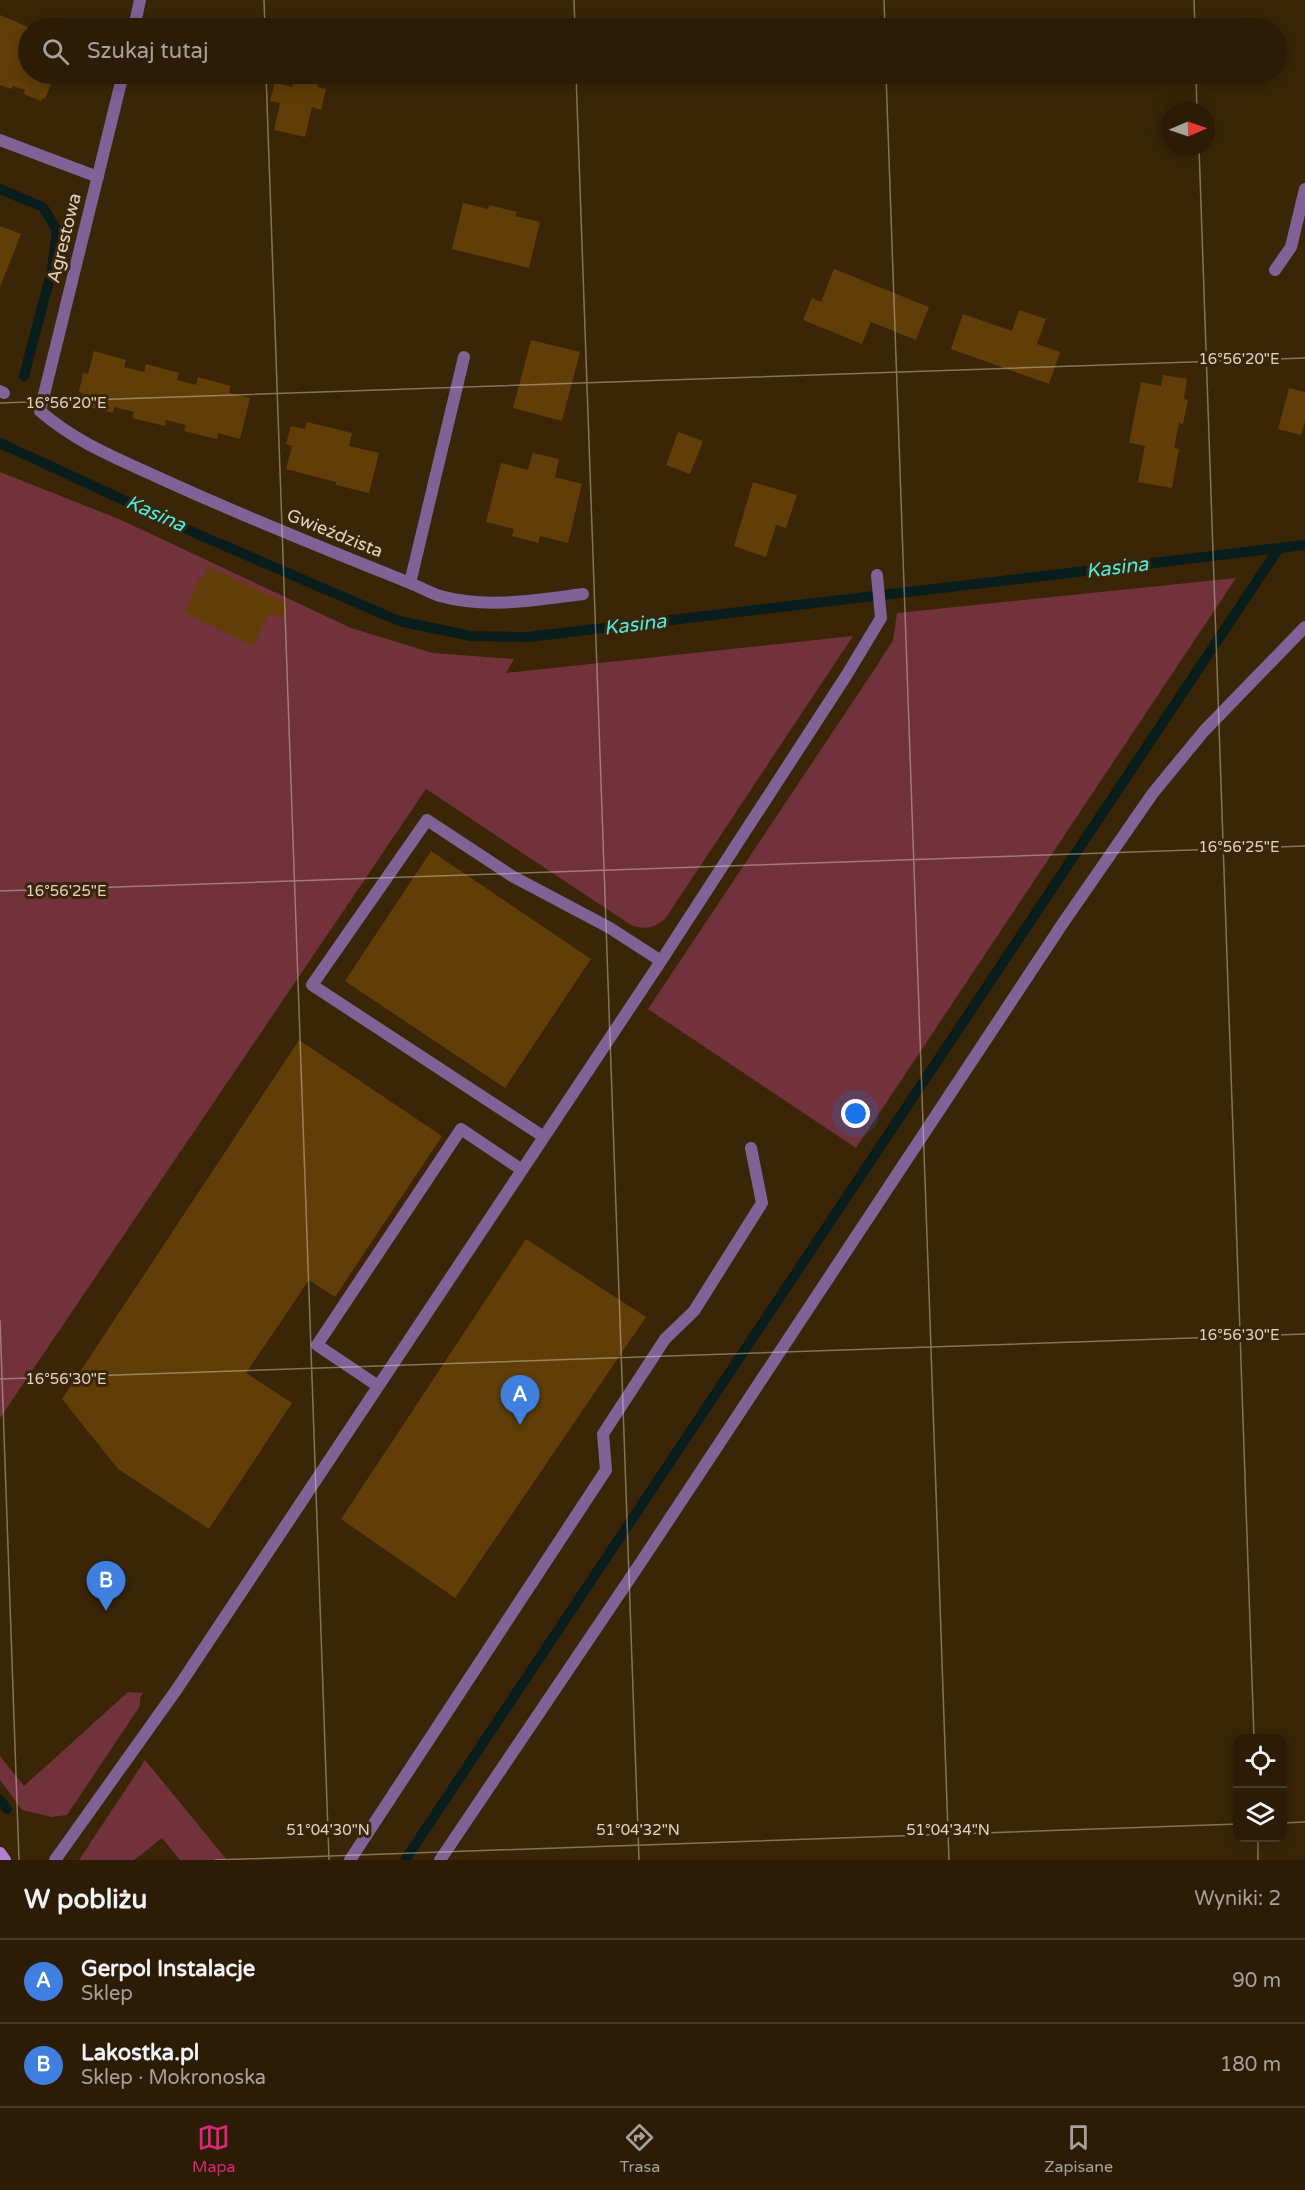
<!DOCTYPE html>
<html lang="pl">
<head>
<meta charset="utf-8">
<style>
	:root { --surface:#2c1c05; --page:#34250f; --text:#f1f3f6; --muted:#a6a19a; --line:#483a27; --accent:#db2777 }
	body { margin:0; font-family:"Varela Round",sans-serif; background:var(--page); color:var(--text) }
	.controls { position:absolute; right:18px; bottom:18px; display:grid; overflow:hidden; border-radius:12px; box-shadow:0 3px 15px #0003 }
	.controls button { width:54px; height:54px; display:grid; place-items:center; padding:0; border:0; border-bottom:2px solid var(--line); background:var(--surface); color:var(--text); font:30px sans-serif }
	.compass { position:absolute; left:1161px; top:102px; width:54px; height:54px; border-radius:50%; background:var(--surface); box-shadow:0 3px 15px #0003; rotate:88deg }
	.you { position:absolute; left:856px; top:1114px; width:21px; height:21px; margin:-15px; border:4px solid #fff; border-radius:50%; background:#1a73e8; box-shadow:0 0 0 9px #1a73e833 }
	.badge { display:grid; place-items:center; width:39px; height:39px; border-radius:50%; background:var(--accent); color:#fff; font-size:20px; font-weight:700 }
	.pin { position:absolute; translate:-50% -50px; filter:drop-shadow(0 2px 3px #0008) }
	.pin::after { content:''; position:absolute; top:32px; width:21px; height:18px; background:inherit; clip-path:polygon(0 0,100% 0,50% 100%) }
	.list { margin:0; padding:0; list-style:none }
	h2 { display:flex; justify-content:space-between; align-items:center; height:78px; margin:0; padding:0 24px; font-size:26px }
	h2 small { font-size:20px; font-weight:400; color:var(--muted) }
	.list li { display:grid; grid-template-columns:39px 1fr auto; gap:18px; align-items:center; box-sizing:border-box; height:84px; padding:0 24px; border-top:2px solid var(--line) }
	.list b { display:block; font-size:22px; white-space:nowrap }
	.list p { margin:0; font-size:20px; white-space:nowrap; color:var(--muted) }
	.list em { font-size:20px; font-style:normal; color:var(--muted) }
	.icon { flex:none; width:33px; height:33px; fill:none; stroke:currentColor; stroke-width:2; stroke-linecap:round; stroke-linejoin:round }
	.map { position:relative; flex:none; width:1305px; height:1860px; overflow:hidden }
	.search { position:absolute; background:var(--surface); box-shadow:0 3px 15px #0003; left:18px; right:18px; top:18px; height:66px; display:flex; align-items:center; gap:15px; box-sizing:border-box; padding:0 21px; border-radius:33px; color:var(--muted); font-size:22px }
	.sheet { height:246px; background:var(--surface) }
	nav { display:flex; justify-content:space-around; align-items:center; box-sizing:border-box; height:84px; border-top:2px solid var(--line); background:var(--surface); font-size:16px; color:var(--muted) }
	nav a { display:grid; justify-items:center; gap:3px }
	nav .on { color:var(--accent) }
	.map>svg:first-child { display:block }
	.green { fill:#71323c }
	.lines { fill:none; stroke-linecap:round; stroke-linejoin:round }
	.stream { stroke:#081d1c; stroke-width:10 }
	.building { fill:#613e08 }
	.service { stroke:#816196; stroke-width:12 }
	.minor { stroke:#816196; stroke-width:12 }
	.secondary { stroke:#b27fd3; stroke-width:12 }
	.ticks { fill:none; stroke:#e1d3c3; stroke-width:1.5; stroke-opacity:0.45 }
	.labels { text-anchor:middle; stroke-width:6; stroke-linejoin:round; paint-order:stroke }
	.street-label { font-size:18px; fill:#e1d3c3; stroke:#3a2507 }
	.water-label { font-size:20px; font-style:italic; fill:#49ece6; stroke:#3a2507 }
	.ticks-label { font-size:15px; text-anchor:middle; fill:#e1d3c3; stroke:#3a2507; stroke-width:6; stroke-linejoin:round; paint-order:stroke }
</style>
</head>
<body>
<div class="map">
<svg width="1305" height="1860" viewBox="0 0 1305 1860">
	<rect width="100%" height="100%" fill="#3a2507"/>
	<path class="green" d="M0 472 119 519 351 628 433 653 514 659 506 673 853 636 665 919C654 928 645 930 631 925L426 789 0 1418Z
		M1236 578 856 1148 648 1009 878 664 893 640 897 613Z
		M128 1692 143 1693 140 1698V1706L67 1815 52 1817 22 1810 0 1780V1756L24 1786Z
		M145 1760 227 1860H180L162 1838 134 1860H79Z"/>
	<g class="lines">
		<path class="stream" d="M0 189 43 207 57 230 52 269 24 376
			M0 443 195 533 399 621 471 636 528 637 1305 545
			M0 1800 7 1809
			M405 1860 1279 548"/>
	</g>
	<path class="building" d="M0 15 28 27V74H55L45 99 43 98 41 101 24 94 25 90 13 86 11 89 0 85Z
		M290 20 318 28H288Z
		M282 74H320L317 87 326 89 321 110 312 107 305 137 274 130 280 103 270 101 275 82 292 87 294 77Z
		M463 203 488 209 489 205 517 212 515 216 540 222 529 268 452 249Z
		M0 226 21 234 0 287Z
		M834 269 929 307 916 340 871 322 862 344 803 320 812 298 821 302Z
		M1019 310 1046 319 1037 344 1060 352 1049 384 951 349 963 314 1012 331Z
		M531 340 580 352 562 421 513 408Z
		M94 351 126 360 124 367 144 372 146 364 179 373 177 380 196 385 198 377 231 386 229 393 250 398 240 439 218 433 217 439 184 431 186 425 166 420 165 426 132 418 134 412 114 407 113 413 80 405 83 393 79 392 83 373 88 374Z
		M1163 375 1187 379 1184 399 1188 400 1183 424 1179 423 1174 448 1179 449 1172 488 1138 482 1145 446 1129 443 1141 382 1161 386Z
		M1289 388 1305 392V421L1301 435 1278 429Z
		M307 422 352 433 349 446 379 453 369 493 336 485V482L286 469 292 446 286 444 291 426 305 429Z
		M678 432 703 441 690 474 666 465Z
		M533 453 559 459 555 477 582 484 568 543 540 536 538 543 512 536 514 529 486 522 501 463 528 470Z
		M753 482 797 495 786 528 776 525 766 557 734 546Z
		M209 567 288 604 282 618 269 613 253 646 184 612 200 578 203 579Z
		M431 851 591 959 505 1088 345 981Z
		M299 1040 442 1136 335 1297 309 1280 246 1373 292 1403 209 1529 118 1469 62 1399Z
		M526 1239 646 1317 455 1598 341 1519Z"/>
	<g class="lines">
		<path class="service" d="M0 140 98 177
			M1275 270 1291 247 1305 189
			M410 583C420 587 430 593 440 596 487 609 536 600 583 594
			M544 1137 312 985 427 820 512 876 610 928 661 961
			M378 1386 317 1345 461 1129 522 1170
			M55 1860 177 1689 661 961 846 676 881 618 877 575
			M350 1860 606 1470 603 1434 665 1339 694 1311 762 1203 751 1148
			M440 1860 641 1562 1063 923 1153 793 1204 731 1305 627"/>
		<path class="minor" d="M134 28 140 0
			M123 74 40 411C78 444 119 459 164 480 245 517 327 550 410 583L464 357
			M0 391 4 393"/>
		<path class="secondary" d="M0 1853 5 1860"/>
	</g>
	<path class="ticks" d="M264 0 265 28M574 0 575 28M884 0 885 28M1194 0 1195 28M266 74 329 1860M576 74 639 1860M886 74 949 1860M1196 74 1197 111M1199 147 1254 1738M0 403 1305 358M0 891 1305 846M0 1320 19 1860M0 1379 1305 1334M1282 1823 1305 1822M1258 1838V1860M215 1860 1238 1824"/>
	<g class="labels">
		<g class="street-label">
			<text transform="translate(64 238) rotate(-76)" y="6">Agrestowa</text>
			<text transform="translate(335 533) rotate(22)" y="6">Gwieździsta</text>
		</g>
		<g class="water-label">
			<text transform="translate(156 513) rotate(24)" y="7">Kasina</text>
			<text transform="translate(1117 567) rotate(-7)" y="7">Kasina</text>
			<text transform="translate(635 624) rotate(-7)" y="7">Kasina</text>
		</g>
	</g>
	<g class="ticks-label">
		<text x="1239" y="364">16°56'20"E</text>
		<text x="66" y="408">16°56'20"E</text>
		<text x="1239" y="852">16°56'25"E</text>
		<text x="66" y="896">16°56'25"E</text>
		<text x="1239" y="1340">16°56'30"E</text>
		<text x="66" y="1384">16°56'30"E</text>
		<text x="328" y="1835">51°04'30"N</text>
		<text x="638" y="1835">51°04'32"N</text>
		<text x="948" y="1835">51°04'34"N</text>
	</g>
</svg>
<div class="controls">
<button><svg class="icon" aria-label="locate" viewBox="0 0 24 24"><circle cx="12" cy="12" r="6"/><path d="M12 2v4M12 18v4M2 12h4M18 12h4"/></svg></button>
<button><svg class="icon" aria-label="layers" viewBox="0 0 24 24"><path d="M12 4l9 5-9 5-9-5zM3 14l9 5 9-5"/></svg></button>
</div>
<svg class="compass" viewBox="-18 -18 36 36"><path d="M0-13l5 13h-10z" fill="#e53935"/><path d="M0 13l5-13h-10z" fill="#a6a19a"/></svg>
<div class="you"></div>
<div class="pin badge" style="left:520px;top:1425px;background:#3f7fe0">A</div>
<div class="pin badge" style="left:106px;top:1611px;background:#3f7fe0">B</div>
<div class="search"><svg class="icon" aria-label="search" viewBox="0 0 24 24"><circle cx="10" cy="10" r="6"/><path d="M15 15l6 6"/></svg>Szukaj tutaj</div>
</div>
<section class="sheet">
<h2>W pobliżu<small>Wyniki: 2</small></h2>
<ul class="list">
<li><span class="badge" style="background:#3f7fe0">A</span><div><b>Gerpol Instalacje</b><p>Sklep</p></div><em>90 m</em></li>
<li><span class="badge" style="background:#3f7fe0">B</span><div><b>Lakostka.pl</b><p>Sklep · Mokronoska</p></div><em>180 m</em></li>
</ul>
</section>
<nav>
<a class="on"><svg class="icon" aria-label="map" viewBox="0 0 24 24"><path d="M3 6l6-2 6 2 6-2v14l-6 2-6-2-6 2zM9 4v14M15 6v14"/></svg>Mapa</a>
<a><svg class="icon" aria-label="directions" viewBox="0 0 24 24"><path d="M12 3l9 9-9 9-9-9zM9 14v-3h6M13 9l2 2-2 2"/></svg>Trasa</a>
<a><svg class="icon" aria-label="saved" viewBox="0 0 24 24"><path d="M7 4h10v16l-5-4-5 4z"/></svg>Zapisane</a>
</nav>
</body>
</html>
